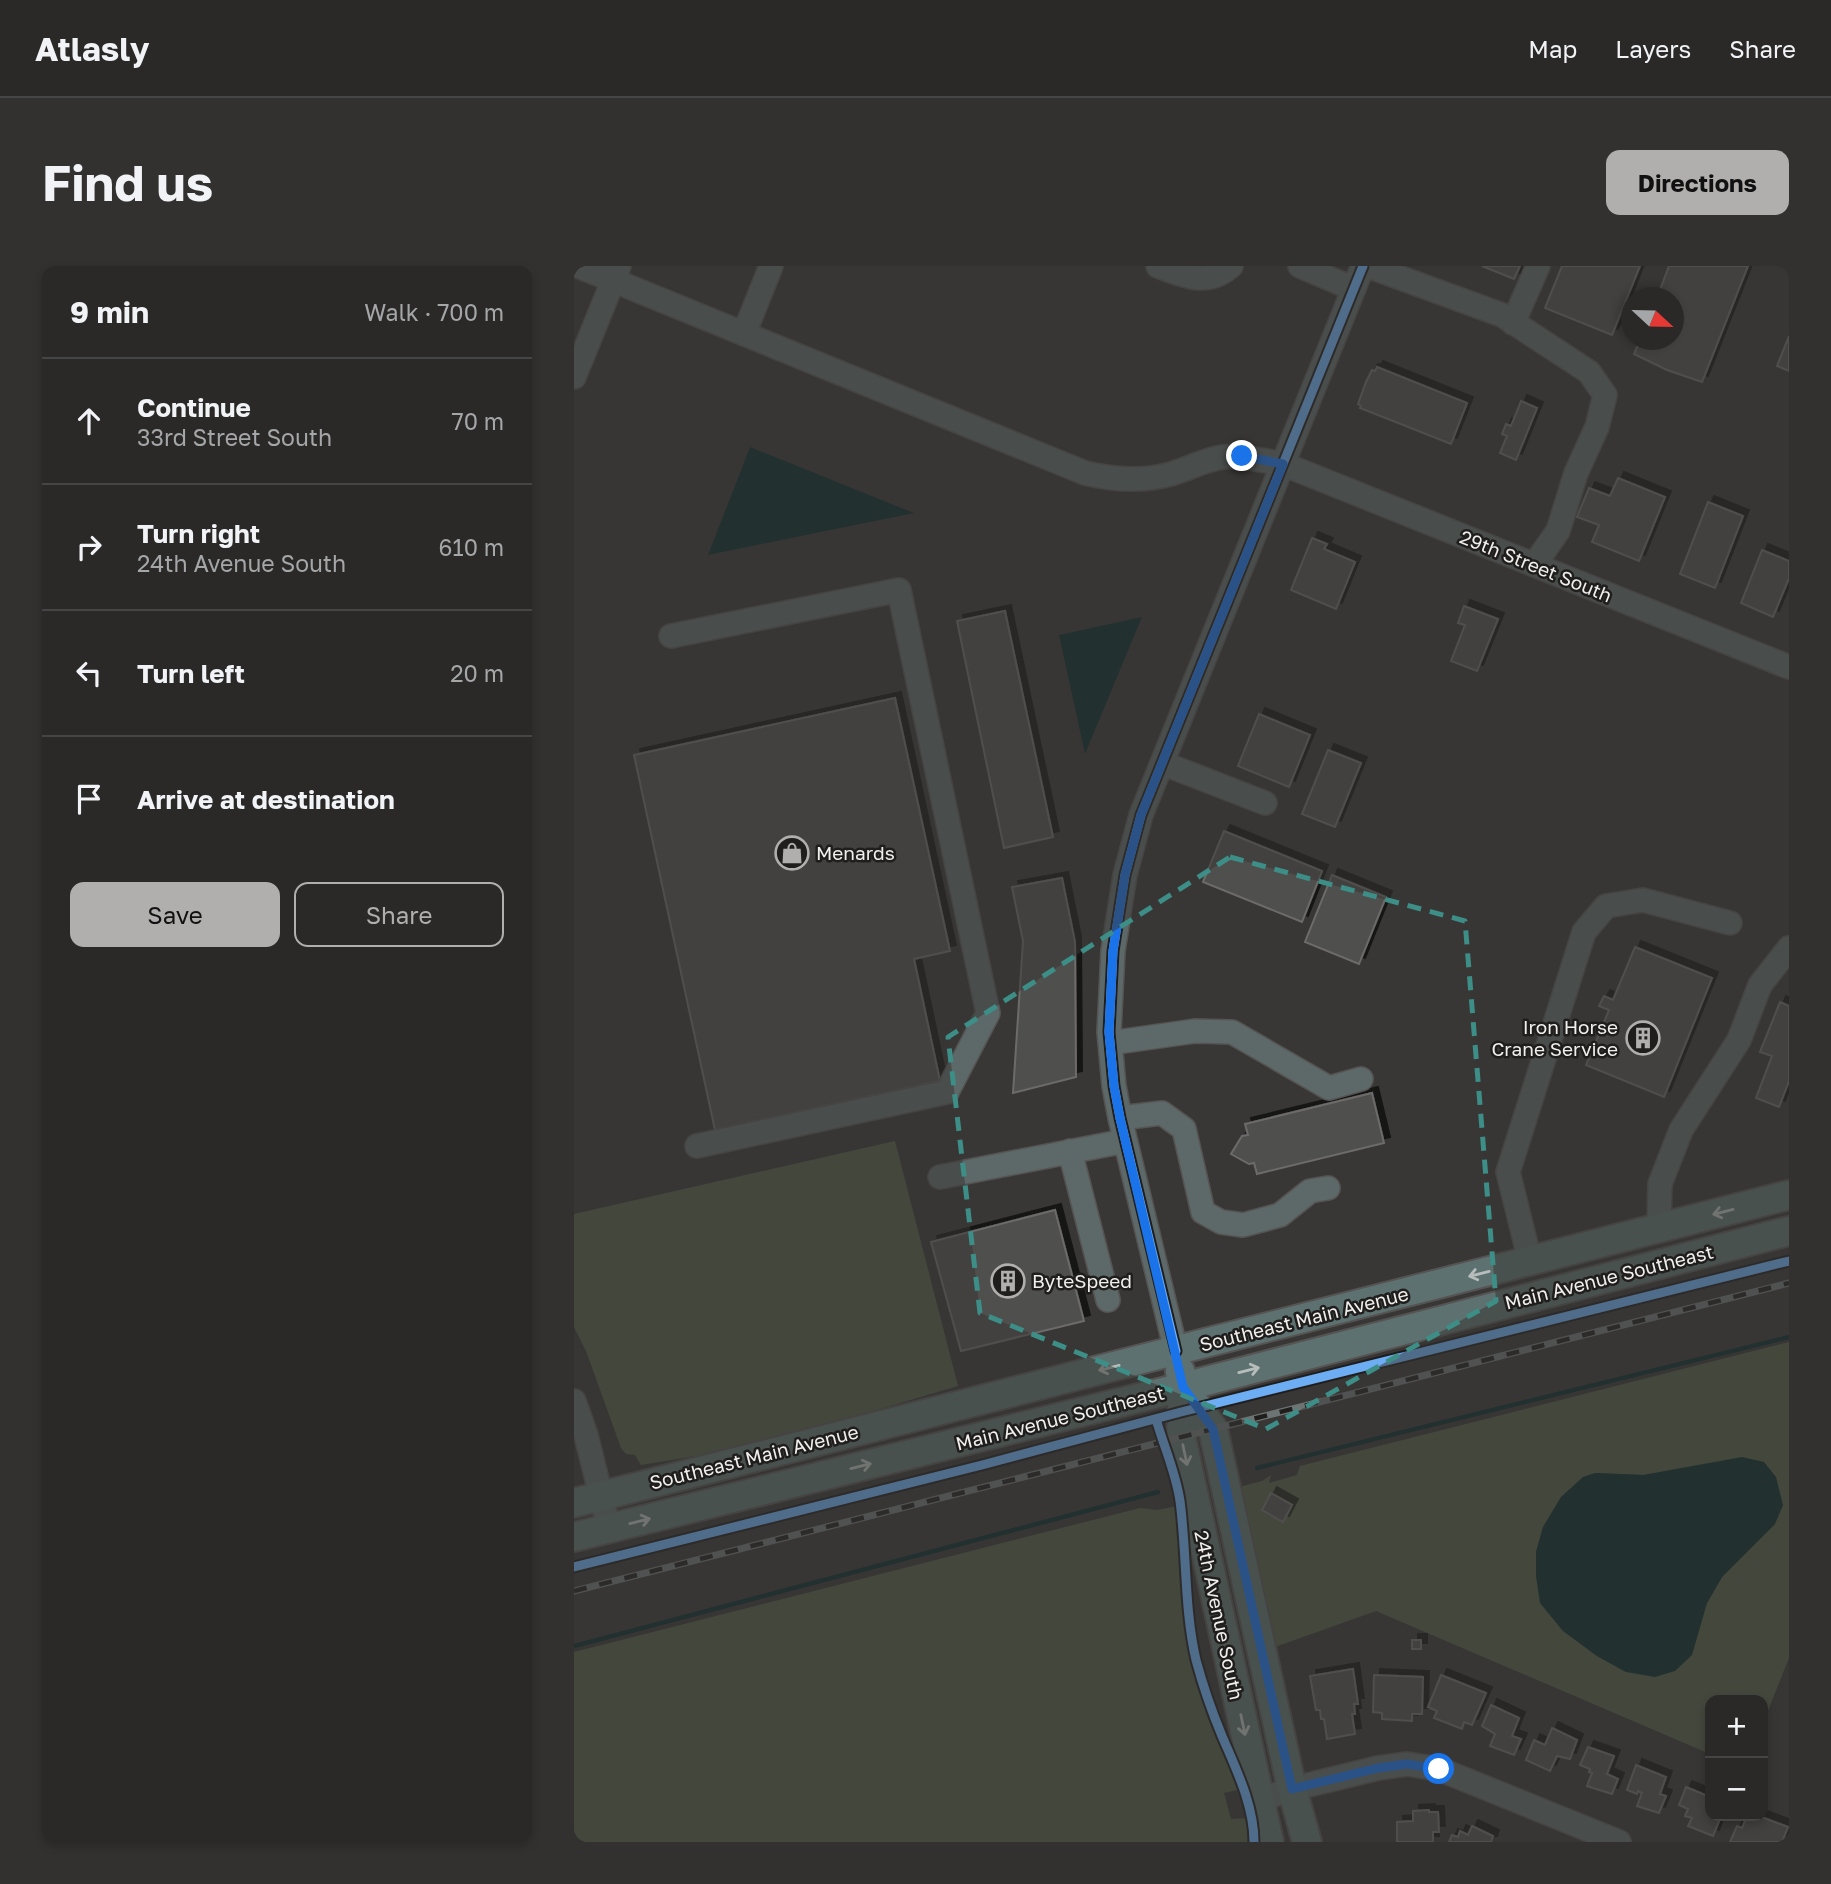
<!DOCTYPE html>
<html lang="en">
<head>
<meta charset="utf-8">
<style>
	:root { --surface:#2a2928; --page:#323130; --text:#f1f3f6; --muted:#a5a6a8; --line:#464545; --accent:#b0afad }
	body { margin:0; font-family:"Golos Text",sans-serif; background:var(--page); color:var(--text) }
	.controls { position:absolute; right:21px; bottom:21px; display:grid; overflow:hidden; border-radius:14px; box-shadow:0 4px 10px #0003 }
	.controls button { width:63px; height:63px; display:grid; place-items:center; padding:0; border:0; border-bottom:2px solid var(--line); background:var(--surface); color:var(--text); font:35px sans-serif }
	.compass { position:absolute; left:1047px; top:21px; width:63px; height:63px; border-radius:50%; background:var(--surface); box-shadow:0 4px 10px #0003; rotate:112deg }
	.stop { position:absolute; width:21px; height:21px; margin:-16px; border:5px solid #1a73e8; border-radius:50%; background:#fff }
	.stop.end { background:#1a73e8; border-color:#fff; box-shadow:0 2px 7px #0008 }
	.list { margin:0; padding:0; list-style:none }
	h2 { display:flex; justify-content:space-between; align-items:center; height:91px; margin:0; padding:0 28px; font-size:30px }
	h2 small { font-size:23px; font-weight:400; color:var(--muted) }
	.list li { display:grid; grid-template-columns:46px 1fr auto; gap:21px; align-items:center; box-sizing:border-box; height:126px; padding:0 28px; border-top:2px solid var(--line) }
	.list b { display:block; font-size:26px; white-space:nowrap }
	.list p { margin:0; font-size:23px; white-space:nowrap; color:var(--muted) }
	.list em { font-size:23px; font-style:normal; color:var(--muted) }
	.actions { display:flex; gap:14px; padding:21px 28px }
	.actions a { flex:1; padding:16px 0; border:2px solid var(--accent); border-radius:14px; text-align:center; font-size:24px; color:var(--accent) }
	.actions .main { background:var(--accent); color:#111 }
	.icon { flex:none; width:38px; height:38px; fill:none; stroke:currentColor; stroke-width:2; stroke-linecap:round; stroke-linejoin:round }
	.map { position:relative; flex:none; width:1215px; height:1576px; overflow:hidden; border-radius:14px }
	header { display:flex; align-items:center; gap:42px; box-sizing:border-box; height:98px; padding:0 35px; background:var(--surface); border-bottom:2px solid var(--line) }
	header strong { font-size:33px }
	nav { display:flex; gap:38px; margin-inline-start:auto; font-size:24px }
	.intro { display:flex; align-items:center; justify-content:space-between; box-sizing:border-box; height:168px; padding:0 42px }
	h1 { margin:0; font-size:49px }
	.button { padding:18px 32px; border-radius:14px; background:var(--accent); color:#111; font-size:24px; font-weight:700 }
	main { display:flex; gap:42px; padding:0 42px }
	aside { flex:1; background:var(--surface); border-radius:14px; box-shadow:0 4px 10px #0003 }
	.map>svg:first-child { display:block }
	.green { fill:#505c45; fill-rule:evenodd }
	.water { fill:#08292c }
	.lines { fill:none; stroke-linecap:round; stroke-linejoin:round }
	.stream { stroke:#08292c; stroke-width:4.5 }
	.building { fill:#504f4d; stroke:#6c6b6a; stroke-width:2; filter:url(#shadow) }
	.minor-casing { stroke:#555453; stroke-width:26 }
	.major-casing { stroke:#555453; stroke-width:32 }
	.minor { stroke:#5d6968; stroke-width:23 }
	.major { stroke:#5d7270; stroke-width:28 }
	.rail-casing { stroke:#6d7474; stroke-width:7 }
	.rail { stroke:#1f1e1d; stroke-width:4.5; stroke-dasharray:13; stroke-linecap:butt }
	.cycleway-casing { stroke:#1f1e1d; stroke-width:13 }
	.cycleway { stroke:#6dadf4; stroke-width:9 }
	.oneway { stroke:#b6bdbb }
	.route { stroke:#1a73e8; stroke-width:9 }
	.marked { fill:none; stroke:#3c8e87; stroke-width:5; stroke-dasharray:14 9; stroke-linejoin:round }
	.labels { text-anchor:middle; stroke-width:5; stroke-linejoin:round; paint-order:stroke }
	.street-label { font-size:19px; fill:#f1efed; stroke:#1f1e1d }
	.poi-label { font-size:19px; fill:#f1efed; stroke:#1f1e1d; text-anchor:start }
</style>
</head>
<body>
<header>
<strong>Atlasly</strong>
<nav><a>Map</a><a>Layers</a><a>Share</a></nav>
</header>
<div class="intro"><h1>Find us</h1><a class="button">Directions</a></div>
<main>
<aside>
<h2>9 min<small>Walk · 700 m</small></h2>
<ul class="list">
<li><svg class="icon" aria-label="ahead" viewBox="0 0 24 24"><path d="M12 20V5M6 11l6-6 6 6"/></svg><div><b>Continue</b><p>33rd Street South</p></div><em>70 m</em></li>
<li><svg class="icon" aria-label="right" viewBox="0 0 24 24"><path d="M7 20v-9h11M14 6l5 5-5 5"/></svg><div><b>Turn right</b><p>24th Avenue South</p></div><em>610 m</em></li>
<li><svg class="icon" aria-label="left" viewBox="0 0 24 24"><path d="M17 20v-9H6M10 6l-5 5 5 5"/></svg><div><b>Turn left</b></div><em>20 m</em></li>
<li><svg class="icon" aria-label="arrive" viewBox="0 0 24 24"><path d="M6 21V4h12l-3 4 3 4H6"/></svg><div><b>Arrive at destination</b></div></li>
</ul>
<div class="actions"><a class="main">Save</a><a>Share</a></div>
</aside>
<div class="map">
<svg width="1215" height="1576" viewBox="0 0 1215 1576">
	<defs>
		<filter id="shadow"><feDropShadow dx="6" dy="-6" stdDeviation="0" flood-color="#0009"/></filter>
	</defs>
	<rect width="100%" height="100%" fill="#383735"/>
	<path class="green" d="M321 875 384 1120C279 1151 175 1184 67 1199L61 1189 52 1188 47 1182 12 1085 0 1061V948Z
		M1215 1076V1392L1189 1457V1434H1136V1488L802 1345 695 1383 665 1221 688 1215 697 1209 695 1217 723 1209 726 1200ZM1103 1205 1201 1258 1148 1311 1133 1337 1052 1406 1023 1390 990 1365 962 1310V1286L969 1261 1021 1207 1069 1209Z
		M604 1240 616 1370 631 1431 666 1519 667 1523 650 1527 657 1553 676 1552 677 1576H0V1386L566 1242 583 1244Z"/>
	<path class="water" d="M176 181 340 247 134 289Z
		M568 351 511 488 485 369Z
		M1168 1191 1190 1196 1202 1211 1209 1239 1201 1258 1148 1311 1133 1337 1118 1389 1101 1405 1081 1411 1052 1406 1023 1390 989 1365 966 1337 962 1310V1286L969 1261 987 1231 1009 1211 1021 1207 1069 1209Z"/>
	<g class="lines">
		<path class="stream" d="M683 1202 1215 1071
			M0 1380 584 1226"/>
	</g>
	<path class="building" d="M908 0H946L940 13Z
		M988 0H1066L1038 69 971 42Z
		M1095 0H1174L1128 116 1093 104 1060 88 1066 74H1100V32H1083Z
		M1215 70V105L1203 100Z
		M803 101 893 137 877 178 786 142 787 140 784 138 792 116 798 104 801 105Z
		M947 135 963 142 942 194 926 187 933 170 928 168 932 158 937 160Z
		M1044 212 1091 231 1065 295 1018 276 1025 259 1003 251 1015 222 1036 230Z
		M1134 236 1169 250 1141 322 1106 308Z
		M738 272 753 278 750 283 781 296 762 343 717 324Z
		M1188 284 1215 295V312L1199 351 1167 337Z
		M890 340 924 353 903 405 877 395 891 359 884 357Z
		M431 345 479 571 430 582 383 355Z
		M321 432 376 685 340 693 366 815 141 864 60 489Z
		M685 448 736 469 715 521 664 500Z
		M754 484 787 497 761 561 728 548Z
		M650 565 748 605 728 656 629 616Z
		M758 609 812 631 785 698 731 676Z
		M488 612 501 676 502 811 439 827 449 675 438 621Z
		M1061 681 1138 712 1090 831 1012 799 1035 744 1025 740 1030 730 1039 734Z
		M1206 736 1215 740V815L1205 841 1182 832 1198 790 1186 786Z
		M798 827 810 877 683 908 680 897 675 898 657 888 668 870 674 869 671 858Z
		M481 944 510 1055 387 1085 357 976Z
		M697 1227 718 1239 709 1256 688 1244Z
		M838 1374H847V1383H838Z
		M779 1403 784 1438H780L781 1448H778L781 1468 753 1473 750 1453H747L746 1444H742L736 1410Z
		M800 1409 849 1411 848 1448H838V1455L808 1453V1447L799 1446Z
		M867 1409 912 1427 898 1459 890 1456 888 1463 860 1452 863 1445 854 1441Z
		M917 1439 945 1452 938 1470 947 1473 940 1489 916 1480 921 1468 908 1460Z
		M978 1462 1003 1474 996 1493 983 1490 976 1505 952 1494 960 1474 971 1479Z
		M1014 1481 1040 1490 1033 1508 1044 1513 1038 1528 1013 1520 1018 1507 1015 1506 1016 1503 1006 1499Z
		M1062 1499 1092 1511 1086 1528 1092 1530 1085 1547 1063 1540 1068 1527 1064 1525 1063 1528 1053 1524Z
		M1112 1521 1136 1531V1550H1147L1139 1570 1114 1560 1118 1552 1111 1550 1114 1543 1105 1539Z
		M855 1544V1546H864L865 1566H859V1576H823V1556L839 1555V1545Z
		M1173 1550H1185L1214 1561 1208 1576H1156L1163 1560 1168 1562Z
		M898 1560 919 1570 917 1576H875L878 1569 884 1571 886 1565 894 1569Z"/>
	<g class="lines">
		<defs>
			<path id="minor" d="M4 0 511 207C540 214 568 216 597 208 614 203 632 193 649 191 669 189 689 195 709 198L1215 401
				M584 0C610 10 633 21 657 0
				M726 0 780 23
				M794 0 928 49 1015 106 1031 129 1023 161 1002 207 984 265 960 299
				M939 57 964 0
				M170 68 197 0
				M0 111 45 0
				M97 370 325 324 414 747 373 826 123 880
				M588 497 691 537
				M536 777 621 765 658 766 755 822 787 813
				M546 852 588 847 610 863 629 946 647 956 669 959 706 949 736 925 754 922
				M496 885 534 1034
				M366 911 551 875
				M1085 962 1086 918 1107 864 1165 774 1186 719 1215 682
				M956 995 934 906 1010 666 1032 640 1069 634 1156 657
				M602 1085 546 852 540 820 535 766 539 685 551 609 567 549 789 0
				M0 1135 12 1169 35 1262
				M685 1534 718 1523 804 1502 833 1498 865 1503 1045 1576"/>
			<path id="major" d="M606 1105 609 1121 607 1171 695 1576
				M609 1121 639 1163 718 1523 733 1576
				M0 1237 1215 929
				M0 1271 609 1121 1215 965"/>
		</defs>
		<use href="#minor" class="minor-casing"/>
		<use href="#major" class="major-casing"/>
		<use href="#minor" class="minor"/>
		<use href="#major" class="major"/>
		<defs>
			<path id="rail" d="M0 1325 1215 1017"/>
		</defs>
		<use href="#rail" class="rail-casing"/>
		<use href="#rail" class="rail"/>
		<defs>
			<path id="cycleway" d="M602 1085 546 852 540 820 535 766 539 685 551 609 567 549 789 0
				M582 1153C590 1181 602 1207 606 1235 613 1288 610 1342 622 1394 629 1420 638 1446 648 1470 662 1503 680 1539 680 1576
				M0 1301 408 1199 607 1146 1215 995"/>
		</defs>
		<use href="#cycleway" class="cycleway-casing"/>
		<use href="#cycleway" class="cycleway"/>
	</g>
	<defs><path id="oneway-shaft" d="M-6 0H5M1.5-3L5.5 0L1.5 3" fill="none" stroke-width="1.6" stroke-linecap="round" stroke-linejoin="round" transform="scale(1.75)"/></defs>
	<g class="oneway">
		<use href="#oneway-shaft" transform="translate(1149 946) rotate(166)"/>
		<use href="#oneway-shaft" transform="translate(905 1008) rotate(166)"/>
		<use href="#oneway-shaft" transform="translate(535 1102) rotate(166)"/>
		<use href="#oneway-shaft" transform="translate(675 1104) rotate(-14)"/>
		<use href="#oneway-shaft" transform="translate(611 1189) rotate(78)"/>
		<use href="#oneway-shaft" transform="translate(287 1200) rotate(-14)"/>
		<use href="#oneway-shaft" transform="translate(66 1255) rotate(-14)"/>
		<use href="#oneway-shaft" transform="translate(669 1459) rotate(78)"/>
	</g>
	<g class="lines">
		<path class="route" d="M668 190 709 198 567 549 551 609 539 685 535 766 540 820 546 852 609 1121 639 1163 718 1523 804 1502 833 1498 865 1503"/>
	</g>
	<path d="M0 0H1215V1576H0ZM656 591 891 655 922 1035 692 1163 406 1047 374 771Z" fill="#383735" fill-opacity=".55" fill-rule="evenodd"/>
	<path class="marked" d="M656 591 891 655 922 1035 692 1163 406 1047 374 771Z"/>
	<defs>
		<symbol id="shop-ring" viewBox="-11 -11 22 22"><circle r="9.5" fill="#1f1e1d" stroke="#b0afad" stroke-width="1.5"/><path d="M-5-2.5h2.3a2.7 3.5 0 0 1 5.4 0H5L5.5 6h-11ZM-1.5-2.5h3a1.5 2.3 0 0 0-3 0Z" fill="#b0afad"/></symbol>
		<symbol id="building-ring" viewBox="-11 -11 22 22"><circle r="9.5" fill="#1f1e1d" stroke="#b0afad" stroke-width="1.5"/><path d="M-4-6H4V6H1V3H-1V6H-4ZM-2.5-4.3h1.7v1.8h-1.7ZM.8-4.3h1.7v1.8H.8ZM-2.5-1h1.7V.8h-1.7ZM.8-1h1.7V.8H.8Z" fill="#b0afad"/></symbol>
	</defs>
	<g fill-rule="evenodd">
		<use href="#shop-ring" x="199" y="568" width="38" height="38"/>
		<use href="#building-ring" x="1050" y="753" width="38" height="38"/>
		<use href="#building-ring" x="415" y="996" width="38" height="38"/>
	</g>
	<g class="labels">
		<g class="street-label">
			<text transform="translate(962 300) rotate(22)" y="7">29th Street South</text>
			<text transform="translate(1035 1011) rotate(-14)" y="7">Main Avenue Southeast</text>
			<text transform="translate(730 1053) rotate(-14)" y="7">Southeast Main Avenue</text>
			<text transform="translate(486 1152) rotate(-14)" y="7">Main Avenue Southeast</text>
			<text transform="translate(180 1191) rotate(-14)" y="7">Southeast Main Avenue</text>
			<text transform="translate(645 1349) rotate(78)" y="7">24th Avenue South</text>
		</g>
		<g class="poi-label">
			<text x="242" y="594">Menards</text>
			<text x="1044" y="768" text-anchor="end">Iron Horse<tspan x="1044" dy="22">Crane Service</tspan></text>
			<text x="458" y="1022">ByteSpeed</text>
		</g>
	</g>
</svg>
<div class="controls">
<button>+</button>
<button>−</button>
</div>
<svg class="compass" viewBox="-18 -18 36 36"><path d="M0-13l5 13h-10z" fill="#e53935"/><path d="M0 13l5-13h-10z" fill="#a5a6a8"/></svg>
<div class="stop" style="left:865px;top:1503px"></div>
<div class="stop end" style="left:668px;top:190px"></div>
</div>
</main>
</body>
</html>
